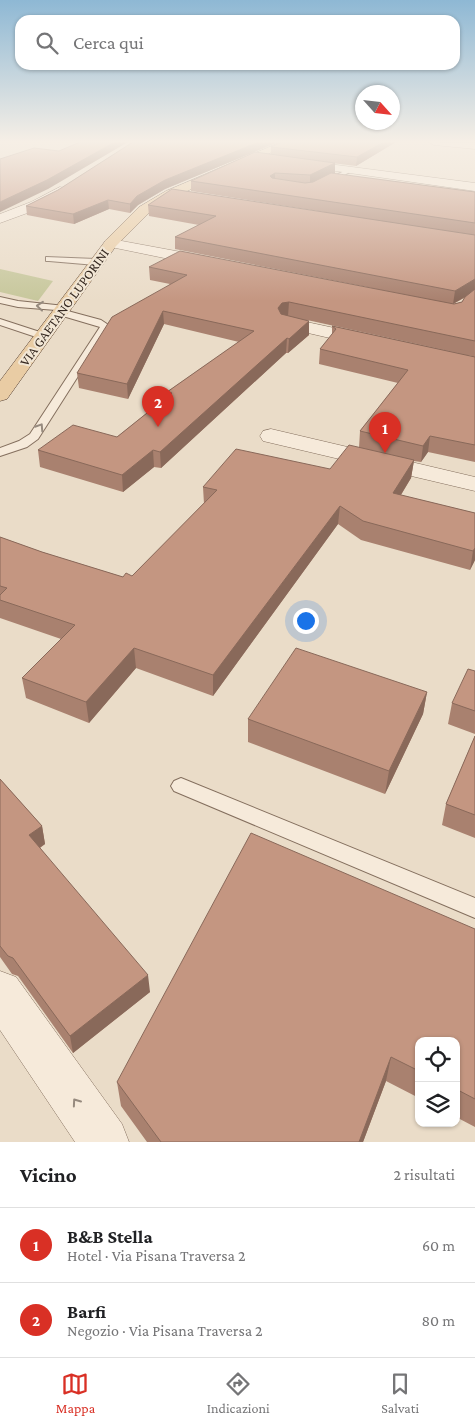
<!DOCTYPE html>
<html lang="it">
<head>
<meta charset="utf-8">
<style>
	:root { --surface:#fff; --page:#f2f2f2; --text:#202124; --muted:#757577; --line:#e0e0e0; --accent:#d93025 }
	body { margin:0; font-family:"Crimson Pro",serif; background:var(--page); color:var(--text) }
	.controls { position:absolute; right:15px; bottom:15px; display:grid; overflow:hidden; border-radius:10px; box-shadow:0 1px 4px #0004 }
	.controls button { width:45px; height:45px; display:grid; place-items:center; padding:0; border:0; border-bottom:1px solid var(--line); background:var(--surface); color:var(--text); font:25px sans-serif }
	.compass { position:absolute; left:355px; top:85px; width:45px; height:45px; border-radius:50%; background:var(--surface); box-shadow:0 1px 4px #0004; rotate:117deg }
	.you { position:absolute; left:305px; top:620px; width:18px; height:18px; margin:-12px; border:4px solid #fff; border-radius:50%; background:#1a73e8; box-shadow:0 0 0 8px #1a73e833 }
	.badge { display:grid; place-items:center; width:32px; height:32px; border-radius:50%; background:var(--accent); color:#fff; font-size:16px; font-weight:700 }
	.pin { position:absolute; translate:-50% -41px; filter:drop-shadow(0 1px 2px #0008) }
	.pin::after { content:''; position:absolute; top:26px; width:18px; height:15px; background:inherit; clip-path:polygon(0 0,100% 0,50% 100%) }
	.list { margin:0; padding:0; list-style:none }
	h2 { display:flex; justify-content:space-between; align-items:center; height:65px; margin:0; padding:0 20px; font-size:21px }
	h2 small { font-size:16px; font-weight:400; color:var(--muted) }
	.list li { display:grid; grid-template-columns:32px 1fr auto; gap:15px; align-items:center; box-sizing:border-box; height:75px; padding:0 20px; border-top:1px solid var(--line) }
	.list b { display:block; font-size:19px; white-space:nowrap }
	.list p { margin:0; font-size:16px; white-space:nowrap; color:var(--muted) }
	.list em { font-size:16px; font-style:normal; color:var(--muted) }
	.icon { flex:none; width:28px; height:28px; fill:none; stroke:currentColor; stroke-width:2; stroke-linecap:round; stroke-linejoin:round }
	.map { position:relative; flex:none; width:475px; height:1142px; overflow:hidden }
	.search { position:absolute; background:var(--surface); box-shadow:0 1px 4px #0004; left:15px; right:15px; top:15px; height:55px; display:flex; align-items:center; gap:12px; box-sizing:border-box; padding:0 18px; border-radius:15px; color:var(--muted); font-size:19px }
	.sheet { height:215px; background:var(--surface) }
	nav { display:flex; justify-content:space-around; align-items:center; box-sizing:border-box; height:70px; border-top:1px solid var(--line); background:var(--surface); font-size:14px; color:var(--muted) }
	nav a { display:grid; justify-items:center; gap:2px }
	nav .on { color:var(--accent) }
	.map>svg:first-child { display:block }
	.green { fill:#c7c79c }
	.lines { fill:none; stroke-linecap:round; stroke-linejoin:round }
	.service-casing { stroke:#846f5e; stroke-width:2 }
	.minor-casing { stroke:#846f5e; stroke-width:1 }
	.primary-casing { stroke:#533e32; stroke-width:1 }
	.service { fill:#f6eada; fill-rule:evenodd }
	.minor { fill:#f6eada; fill-rule:evenodd }
	.primary { fill:#e9cca4; fill-rule:evenodd }
	.wall { fill:#a9816f; fill-rule:evenodd }
	.shaded-wall { fill:#89695a }
	.building { fill:#c49681; stroke:#89695a }
	.oneway { stroke:#968a7e }
	.labels { text-anchor:middle; stroke-width:4; stroke-linejoin:round; paint-order:stroke }
	.far-street-label { font-size:14px; fill:#362921; stroke:#f2e7d6 }
</style>
</head>
<body>
<div class="map">
<svg width="475" height="1142" viewBox="0 0 475 1142">
	<rect width="100%" height="100%" fill="#eadcc8"/>
	<path class="green" d="M0 269 53 281 38 301 0 292Z"/>
	<g class="lines">
		<defs>
			<path id="service" d="M350 168 353 170 352 171 324 185 319 184Z
				M46 257 96 259 100 262 96 265 49 261H46Z
				M0 297 18 301 65 306 67 308 64 310 101 320 110 326 38 439 27 447 0 456V448L19 441 30 434 100 327 56 314V310L18 307 0 303Z
				M0 319 46 334 47 336 42 339 0 325Z
				M181 778 475 898V918L174 791 171 786 174 781Z"/>
			<path id="minor" d="M429 142 475 143V149L434 145Z
				M298 160 475 183V191L294 165 292 163 294 161Z
				M60 187 64 188 66 191 64 194 41 208 0 223V214L31 202Z
				M111 239 208 257 213 259 216 262 213 265 208 267 106 246 104 243 106 240Z
				M288 318 376 337 378 341 376 345 369 347 282 327 279 323 282 319Z
				M271 429 475 477V491L263 441 260 436 263 431Z
				M0 971 16 977 122 1124 129 1142H75L0 1030Z"/>
			<path id="primary" d="M281 142H294L174 197 149 213 116 246 7 399 0 401V381L106 240 139 207 166 191Z"/>
		</defs>
		<use href="#service" class="service-casing"/>
		<use href="#minor" class="minor-casing"/>
		<use href="#primary" class="primary-casing"/>
		<use href="#service" class="service"/>
		<use href="#minor" class="minor"/>
		<use href="#primary" class="primary"/>
	</g>
	<path class="wall" d="M133 142H278L165 189 138 205 130 213 109 209 74 224 27 215 26 206 58 190Z
		M282 142H396L356 166 332 163H335V173L333 174 475 192V462L428 452 421 462 414 461 411 478 401 495 475 513V560L470 570 361 540 338 524 213 696 136 668 89 723 26 698 22 678 61 639 0 618V537L42 552 123 577 132 576 204 504 203 487 330 469 359 448 360 431 398 383 319 364 320 349 332 335V326L472 356 307 320 309 335 288 353H286L161 468 154 467 123 492 40 467 38 450 117 437 167 397V392L239 342 164 324 128 399 79 388 77 373 170 284 150 280 149 267 372 288 175 249V237L199 225 149 216 148 205 324 212 191 191V181L271 154V147ZM464 298 462 302 453 304Z
		M475 671V734L448 724 452 703Z
		M427 692 423 714 385 794 248 742V719Z
		M475 736V838L442 825 446 804Z
		M0 779 42 826 45 844 40 848 150 992 73 1053 18 976 12 974 0 957Z
		M475 929V1127L456 1117V1041H419V1098L386 1081 363 1142H147L121 1106 117 1082Z"/>
	<path class="shaded-wall" d="M115 142H128L48 189 0 212V202Z
		M259 142H278L165 189 138 205 130 213V204L137 196 165 180Z
		M384 142H396L356 166 357 157Z
		M335 163V173L310 185V175Z
		M275 173V183L270 176Z
		M108 200 109 209 74 224 73 214Z
		M475 279V291L453 304 455 291Z
		M289 302 288 316 282 317 278 308 282 303Z
		M163 311 164 324 128 399 127 384Z
		M309 321V335L288 353 289 339Z
		M287 338 286 353 161 468 160 452Z
		M430 436 428 452 421 462 423 446Z
		M153 450 154 467 123 492 122 475Z
		M414 460 411 478 391 511 393 493Z
		M340 506 338 524 213 696V675Z
		M475 548V560L470 570 473 551Z
		M134 648 136 668 89 723 86 702Z
		M427 692 423 714 385 794 389 771Z
		M42 826 45 844 33 852 29 835Z
		M148 975 150 992 73 1053 70 1036Z
		M391 1057 386 1081 363 1142H359Z"/>
	<path class="building" d="M80 142H115L47 180 0 202V159L34 148 59 151Z
		M133 142H259L165 180 137 196 130 204 108 200 73 214 26 206 58 190Z
		M282 142H384L357 157 271 147Z
		M255 152 335 163 310 175 275 173 270 176 272 178 305 183 313 182 331 173 475 192V223L191 181Z
		M172 189 475 235V279L455 291 175 237 216 216 148 205Z
		M180 251 454 304 462 302 465 297 475 289V341L289 302 282 303 278 308 281 314 309 321 289 339 287 338 160 452 153 450 122 475 38 450 73 425 117 437 172 393 167 392 254 331 163 311 127 384 77 373 112 317 187 275 149 267Z
		M332 326 475 357V445L430 436 423 446 360 431 408 370 320 349 336 329Z
		M349 445 414 460 393 493 475 513V548L473 551 363 521 340 506 213 675 134 648 86 702 22 678 75 625 0 600V595L7 588 0 586V537L42 552 123 577 126 573 132 576 217 490 203 487 236 449 330 469Z
		M296 648 427 692 389 771 248 719Z
		M468 669 475 671V711L452 703Z
		M475 736V815L446 804Z
		M0 779 42 826 29 835 148 975 70 1036 13 958 8 956 0 946Z
		M251 833 475 929V1099L456 1089V1041H419V1071L391 1057 359 1142H161L117 1082Z"/>
	<defs><path id="oneway-chevron" d="M-2-3.5L2.5 0L-2 3.5" fill="none" stroke-width="1.6" stroke-linecap="round" stroke-linejoin="round" transform="scale(1.25)"/></defs>
	<g class="oneway">
		<use href="#oneway-chevron" transform="translate(40 306) rotate(-174)"/>
		<use href="#oneway-chevron" transform="translate(40 427) rotate(-57)"/>
		<use href="#oneway-chevron" transform="translate(76 1102) rotate(-125)"/>
	</g>
	<linearGradient id="sky" x2="0" y2="1"><stop stop-color="#8eb8d4"/><stop offset="0.47" stop-color="#f6efe6"/><stop offset="1" stop-color="#f6efe6" stop-opacity="0"/></linearGradient>
	<rect width="475" height="301" fill="url(#sky)"/>
	<g class="labels">
		<g class="far-street-label">
			<text transform="translate(64 307) rotate(-54)" y="5">VIA GAETANO LUPORINI</text>
		</g>
	</g>
</svg>
<div class="controls">
<button><svg class="icon" aria-label="locate" viewBox="0 0 24 24"><circle cx="12" cy="12" r="6"/><path d="M12 2v4M12 18v4M2 12h4M18 12h4"/></svg></button>
<button><svg class="icon" aria-label="layers" viewBox="0 0 24 24"><path d="M12 4l9 5-9 5-9-5zM3 14l9 5 9-5"/></svg></button>
</div>
<svg class="compass" viewBox="-18 -18 36 36"><path d="M0-13l5 13h-10z" fill="#e53935"/><path d="M0 13l5-13h-10z" fill="#757577"/></svg>
<div class="you"></div>
<div class="pin badge" style="left:385px;top:453px">1</div>
<div class="pin badge" style="left:158px;top:427px">2</div>
<div class="search"><svg class="icon" aria-label="search" viewBox="0 0 24 24"><circle cx="10" cy="10" r="6"/><path d="M15 15l6 6"/></svg>Cerca qui</div>
</div>
<section class="sheet">
<h2>Vicino<small>2 risultati</small></h2>
<ul class="list">
<li><span class="badge">1</span><div><b>B&amp;B Stella</b><p>Hotel · Via Pisana Traversa 2</p></div><em>60 m</em></li>
<li><span class="badge">2</span><div><b>Barfi</b><p>Negozio · Via Pisana Traversa 2</p></div><em>80 m</em></li>
</ul>
</section>
<nav>
<a class="on"><svg class="icon" aria-label="map" viewBox="0 0 24 24"><path d="M3 6l6-2 6 2 6-2v14l-6 2-6-2-6 2zM9 4v14M15 6v14"/></svg>Mappa</a>
<a><svg class="icon" aria-label="directions" viewBox="0 0 24 24"><path d="M12 3l9 9-9 9-9-9zM9 14v-3h6M13 9l2 2-2 2"/></svg>Indicazioni</a>
<a><svg class="icon" aria-label="saved" viewBox="0 0 24 24"><path d="M7 4h10v16l-5-4-5 4z"/></svg>Salvati</a>
</nav>
</body>
</html>
